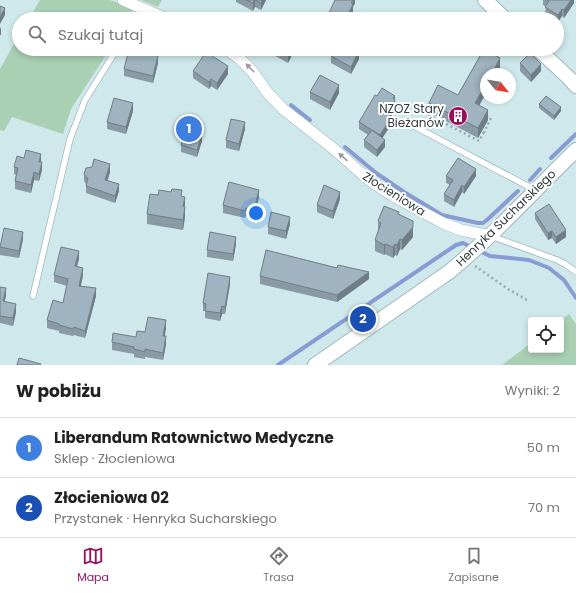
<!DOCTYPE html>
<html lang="pl">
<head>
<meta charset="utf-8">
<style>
	:root { --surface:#fff; --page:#f2f2f2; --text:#222; --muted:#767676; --line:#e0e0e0; --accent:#9a0d5d }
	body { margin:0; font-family:Poppins,sans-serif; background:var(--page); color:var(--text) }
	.controls { position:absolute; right:12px; bottom:12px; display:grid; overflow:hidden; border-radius:4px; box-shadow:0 2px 6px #0003 }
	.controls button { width:36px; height:36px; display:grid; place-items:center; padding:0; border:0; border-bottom:1px solid var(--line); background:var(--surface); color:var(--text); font:20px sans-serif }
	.compass { position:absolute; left:480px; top:68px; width:36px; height:36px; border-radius:50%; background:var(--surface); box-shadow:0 2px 6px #0003; rotate:120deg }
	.you { position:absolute; left:256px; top:213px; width:14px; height:14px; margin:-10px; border:3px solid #fff; border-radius:50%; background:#1a73e8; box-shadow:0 0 0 6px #1a73e833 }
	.badge { display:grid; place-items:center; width:26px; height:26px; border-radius:50%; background:var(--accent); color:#fff; font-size:13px; font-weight:700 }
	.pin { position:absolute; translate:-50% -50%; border:2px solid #fff; box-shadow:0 1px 4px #0006 }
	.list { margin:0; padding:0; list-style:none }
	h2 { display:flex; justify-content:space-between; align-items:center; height:52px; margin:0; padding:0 16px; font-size:17px }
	h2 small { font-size:13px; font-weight:400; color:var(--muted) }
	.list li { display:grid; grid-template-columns:26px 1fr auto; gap:12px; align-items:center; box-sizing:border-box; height:60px; padding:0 16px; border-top:1px solid var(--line) }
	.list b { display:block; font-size:15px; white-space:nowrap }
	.list p { margin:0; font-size:13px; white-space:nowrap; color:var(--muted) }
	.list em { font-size:13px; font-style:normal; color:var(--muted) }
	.icon { flex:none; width:22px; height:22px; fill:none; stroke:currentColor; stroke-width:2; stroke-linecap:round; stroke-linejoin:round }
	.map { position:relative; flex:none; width:576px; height:365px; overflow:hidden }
	.search { position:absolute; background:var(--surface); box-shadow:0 2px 6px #0003; left:12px; right:12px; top:12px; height:44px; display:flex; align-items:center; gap:10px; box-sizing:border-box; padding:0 14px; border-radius:22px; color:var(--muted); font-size:15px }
	.sheet { height:172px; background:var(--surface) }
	nav { display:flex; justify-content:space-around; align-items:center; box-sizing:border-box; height:56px; border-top:1px solid var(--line); background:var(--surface); font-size:11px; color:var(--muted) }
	nav a { display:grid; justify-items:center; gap:2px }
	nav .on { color:var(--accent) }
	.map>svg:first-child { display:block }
	.green { fill:#a9d0b2 }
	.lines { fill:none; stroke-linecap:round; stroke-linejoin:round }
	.stream { stroke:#879cd2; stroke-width:4 }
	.service-casing { stroke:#9eb7bc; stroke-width:7 }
	.minor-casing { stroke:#9eb7bc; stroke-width:12 }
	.tertiary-casing { stroke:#9eb7bc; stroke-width:16 }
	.path { stroke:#97abae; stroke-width:2.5; stroke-dasharray:2 3; stroke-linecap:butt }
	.service { stroke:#fff; stroke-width:5.5 }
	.minor { stroke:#fff; stroke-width:11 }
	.tertiary { stroke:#fff; stroke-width:14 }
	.wall { fill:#8a9aa5 }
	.shaded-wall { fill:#707d86 }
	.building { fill:#a0b3c0; stroke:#707d86 }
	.oneway { fill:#989c9e }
	.labels { text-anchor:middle; stroke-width:4; stroke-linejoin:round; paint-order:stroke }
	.poi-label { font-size:12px; fill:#303a3c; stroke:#fff; text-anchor:end }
	.street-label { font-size:12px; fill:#303a3c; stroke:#fff }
</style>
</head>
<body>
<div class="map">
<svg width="576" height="365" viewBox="0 0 576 365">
	<rect width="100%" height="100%" fill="#cee8ec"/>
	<path class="green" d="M40 0H110L133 9 128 19H29Z
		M141 0H162L158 7Z
		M19 35V49H110L71 109 63 134 12 117 4 131 0 130V69Z
		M569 314 576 324V365H502L531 343V350H561V320Z"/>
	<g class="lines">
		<path class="stream" d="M291 105 310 120
			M345 147 376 173 404 192 442 215 478 223H483L488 219 518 191
			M551 158 576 134
			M530 180 540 169
			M278 365 456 245 463 243 490 256 529 260 549 268 564 280 576 298"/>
		<defs>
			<path id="service" d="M136 19 143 8
				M412 125 535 190
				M491 236 557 260 565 264 576 272
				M33 296 70 139 85 100 117 49"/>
			<path id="minor" d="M123 0 167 19
				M226 49 239 58 252 71 267 92 283 109 334 149 369 180 393 196 443 223 461 230 491 236"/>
			<path id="tertiary" d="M485 0 505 19
				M538 49 569 78 576 86
				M315 365 449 272C494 235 534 191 576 150"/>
		</defs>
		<use href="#service" class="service-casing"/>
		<use href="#minor" class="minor-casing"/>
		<use href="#tertiary" class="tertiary-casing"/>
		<path class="path" d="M430 103 425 113 479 141 484 132
			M485 133 484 132 491 118 486 116
			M475 266 508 289 527 300"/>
		<use href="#service" class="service"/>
		<use href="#minor" class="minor"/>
		<use href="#tertiary" class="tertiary"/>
	</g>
	<path class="wall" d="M236 0H266L261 10 255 7 253 11 236 2Z
		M543 0H574V3L564 18 562 16 558 22 557 21V19H553L545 14 546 6 543 5Z
		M268 49H295L288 63 268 52Z
		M484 49 500 58V68L497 74H486V93L479 106 488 110V120L478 138 429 112V103L438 85 458 95Z
		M143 52 158 63 153 83 124 76V69Z
		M331 56 359 59 351 74 331 63Z
		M520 63 541 71 531 82 520 71Z
		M193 71 228 74 217 90 211 86 209 89 193 78Z
		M310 92 339 93 330 110 310 99Z
		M377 96 395 100V107L390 115 392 123 382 138 385 147 377 157 364 147V140L368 135 359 129V122Z
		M539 104 561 111 554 120 539 108Z
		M133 111 126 134 107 129V122Z
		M245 129 239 151 226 148V140Z
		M202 141 197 157 181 152V145Z
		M41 162 42 170 39 181 34 180 31 193 15 189V181L16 175 14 174V167Z
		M110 172 108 180 119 191 115 203 86 193V184L84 181V174Z
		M446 176H476L464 194 462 192 454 207 444 201V194L450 185 446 183Z
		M158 195 182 196 185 207V217L183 230 147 224V214Z
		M259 197 254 218 246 216 245 218 223 213V205Z
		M340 199 333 219 317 212V205Z
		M535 213 566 237 556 244 552 238 548 240 535 219Z
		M399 215 413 237 402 250 400 249 397 256 395 255 393 258 385 254 384 255 375 251V240L378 232V221Z
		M290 224 286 239 268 234V227Z
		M23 239 19 258 0 255V247Z
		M236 244 233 261 207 257V250Z
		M79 259 77 266 83 275 81 286 96 296 85 338 74 335 73 336 59 333V331L47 328V320L63 303 67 286 54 282V275Z
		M260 276 369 279 337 302 260 284Z
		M230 284 225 314H222L220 321 205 318V311H203V303Z
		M0 287 6 296 4 302 16 312 13 326 0 323Z
		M166 328 165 336 166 344 163 360 145 357V359L134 357V354L112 350V342L136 337 145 332Z"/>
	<path class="shaded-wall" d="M255 0V7L253 11V3Z
		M262 0H266L261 10V3Z
		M353 0H355V4L353 7V12L350 19H346Z
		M571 0H574V3L564 18V10Z
		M5 8V15L0 24V17Z
		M562 9V16L558 22V15Z
		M1 27V34L0 36V29Z
		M291 49H295L288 63V55Z
		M359 51V59L351 74V67Z
		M158 56V63L153 83V76Z
		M500 58V68L497 74H492Z
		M541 64V71L531 82V75Z
		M228 66V74L217 90V83Z
		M211 79V86L209 89V82Z
		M486 84V93L475 113V103Z
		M339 85V93L330 110V102Z
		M395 96V107L387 120V113L393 98Z
		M133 103V111L126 134V127Z
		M561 107V111L554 120V116Z
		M488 110V120L478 138V128Z
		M392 116V123L380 142V135Z
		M245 122V129L239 151V144Z
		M202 134V141L197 157V150Z
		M385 140V147L377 157V150Z
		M41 154V161L39 169V162Z
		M42 162V170L39 181V174Z
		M110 164V172L105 187V180Z
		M476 169V176L464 194V187Z
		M34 172V180L31 193V185Z
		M119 184V191L115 203V196Z
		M462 185V192L454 207V200Z
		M259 190V197L254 218V210Z
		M340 192V199L333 219V211Z
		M185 197V207L183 206Z
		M185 207V217L183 230V220Z
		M290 217V224L286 239V231Z
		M413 227V237L402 250V240Z
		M566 230V237L556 244V237Z
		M552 231V238L548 240V233Z
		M23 232V239L19 258V251Z
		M236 237V244L233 261V254Z
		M400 239V249L397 256V245Z
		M385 244V254L384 255V245Z
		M395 244V255L393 258V247Z
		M79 251V259L75 273V266Z
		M83 268V275L79 293V286Z
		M369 272V279L337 302V295Z
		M230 277V284L225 314V307Z
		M6 288V296L3 309V301Z
		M96 288V296L85 338V331Z
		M16 304V312L13 326V318Z
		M222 306V314L220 321V313Z
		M166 320V328L163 343V336Z
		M166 336V344L163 360V353Z"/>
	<path class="building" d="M246 0H254L253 3Z
		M255 0H262L261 3Z
		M335 0H353L351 3 353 4 346 19H332L327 17Z
		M547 0H571L564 10 562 9 558 15 545 7 549 1Z
		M0 6 5 8 0 17Z
		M477 14 488 19H475Z
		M129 49 135 50 137 49H141L143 52 158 56 153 76 124 69Z
		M276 49H291L288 55Z
		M335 49H355L359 51 351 67 331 56Z
		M484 49 500 58 492 74H486V84L475 103 488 110 478 128 429 103 438 85 458 95Z
		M206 52 228 66 217 83 211 79 209 82 193 71Z
		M530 53 541 64 531 75 520 63Z
		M320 75 339 85 330 102 310 92Z
		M382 88 395 96 393 98 395 100 387 113 392 116 380 135 372 130 385 140 377 150 364 140 372 130 359 122 375 95 377 96Z
		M546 96 561 107 554 116 539 104Z
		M114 98 133 103 126 127 107 122Z
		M231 119 245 122 239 144 226 140Z
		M186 129 202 134 197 150 181 145Z
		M26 150 41 154 39 162H42L39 174 34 172 31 185 15 181 18 168 14 167 17 156 24 158Z
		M458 158 476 169 464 187 462 185 454 200 444 194 453 180 446 176Z
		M94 159 110 164 105 180 119 184 115 196 86 186 88 178H87L84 174 86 168 92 167Z
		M229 182 259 190 254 210 246 208 245 211 223 205Z
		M324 185 340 192 333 211 317 205Z
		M172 189 182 190 181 196 185 197 183 206 185 207 183 220 147 214 150 194 158 195 159 190 171 192Z
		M549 204 566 230 556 237 552 231 548 233 535 213Z
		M384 206 399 212 398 214 413 221V227L402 240 400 239 397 245 395 244 393 247 385 244 384 245 375 240 381 223 378 221Z
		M271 212 290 217 286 231 268 227Z
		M4 228 23 232 19 251 0 247Z
		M210 232 236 237 233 254 207 250Z
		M61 247 79 251 75 266 83 268 79 286 96 288 85 331 74 327 73 329 59 325V324L47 320 53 300 63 303 68 279 54 275Z
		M266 250 337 268 338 265 369 272 337 295 260 276Z
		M208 273 230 277 225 307 222 306 220 313 205 311 206 304 203 303Z
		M0 287 6 288 3 301 16 304 13 318 0 316Z
		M148 317 166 320 163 336H166L163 353 145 349V352L134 349V347L112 342 113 333 136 337 137 331 145 332Z
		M19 358 41 364 40 365H17Z"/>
	<defs><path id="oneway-solid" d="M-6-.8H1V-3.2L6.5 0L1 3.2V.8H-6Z"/></defs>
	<g class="oneway">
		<use href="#oneway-solid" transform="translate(250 68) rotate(-134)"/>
		<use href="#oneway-solid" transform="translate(343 157) rotate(-139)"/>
	</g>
	<defs>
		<symbol id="building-disc" viewBox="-11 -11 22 22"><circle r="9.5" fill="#9a0d5d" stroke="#fff"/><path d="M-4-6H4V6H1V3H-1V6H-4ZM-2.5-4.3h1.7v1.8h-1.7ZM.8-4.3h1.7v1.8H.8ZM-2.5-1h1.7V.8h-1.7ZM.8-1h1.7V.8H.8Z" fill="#fff"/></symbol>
	</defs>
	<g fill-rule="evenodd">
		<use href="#building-disc" x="447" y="105" width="22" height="22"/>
	</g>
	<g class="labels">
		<g class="poi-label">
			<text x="444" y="113">NZOZ Stary<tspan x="444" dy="14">Bieżanów</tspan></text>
		</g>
		<g class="street-label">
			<text transform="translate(394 194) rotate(32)" y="4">Złocieniowa</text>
			<text transform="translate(506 218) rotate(-44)" y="4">Henryka Sucharskiego</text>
		</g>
	</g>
</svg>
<div class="controls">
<button><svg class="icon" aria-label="locate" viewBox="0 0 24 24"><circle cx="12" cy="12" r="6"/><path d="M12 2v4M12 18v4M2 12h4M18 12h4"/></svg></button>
</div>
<svg class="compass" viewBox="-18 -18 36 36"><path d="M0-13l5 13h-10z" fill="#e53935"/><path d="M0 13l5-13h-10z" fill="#767676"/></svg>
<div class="you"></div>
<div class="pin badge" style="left:189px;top:129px;background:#3f7fe0">1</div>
<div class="pin badge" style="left:363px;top:319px;background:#1a4fb4">2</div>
<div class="search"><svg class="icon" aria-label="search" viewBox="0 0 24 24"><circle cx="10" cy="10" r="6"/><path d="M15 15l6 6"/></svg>Szukaj tutaj</div>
</div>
<section class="sheet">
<h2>W pobliżu<small>Wyniki: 2</small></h2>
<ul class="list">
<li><span class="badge" style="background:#3f7fe0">1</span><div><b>Liberandum Ratownictwo Medyczne</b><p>Sklep · Złocieniowa</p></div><em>50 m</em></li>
<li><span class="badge" style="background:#1a4fb4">2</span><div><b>Złocieniowa 02</b><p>Przystanek · Henryka Sucharskiego</p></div><em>70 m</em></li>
</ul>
</section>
<nav>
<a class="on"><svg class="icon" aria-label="map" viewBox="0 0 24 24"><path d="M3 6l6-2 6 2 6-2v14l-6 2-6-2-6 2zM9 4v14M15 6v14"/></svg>Mapa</a>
<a><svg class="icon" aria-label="directions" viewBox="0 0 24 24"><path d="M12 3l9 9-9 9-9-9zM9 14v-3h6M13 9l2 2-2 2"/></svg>Trasa</a>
<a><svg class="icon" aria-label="saved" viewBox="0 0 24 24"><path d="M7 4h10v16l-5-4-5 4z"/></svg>Zapisane</a>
</nav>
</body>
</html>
